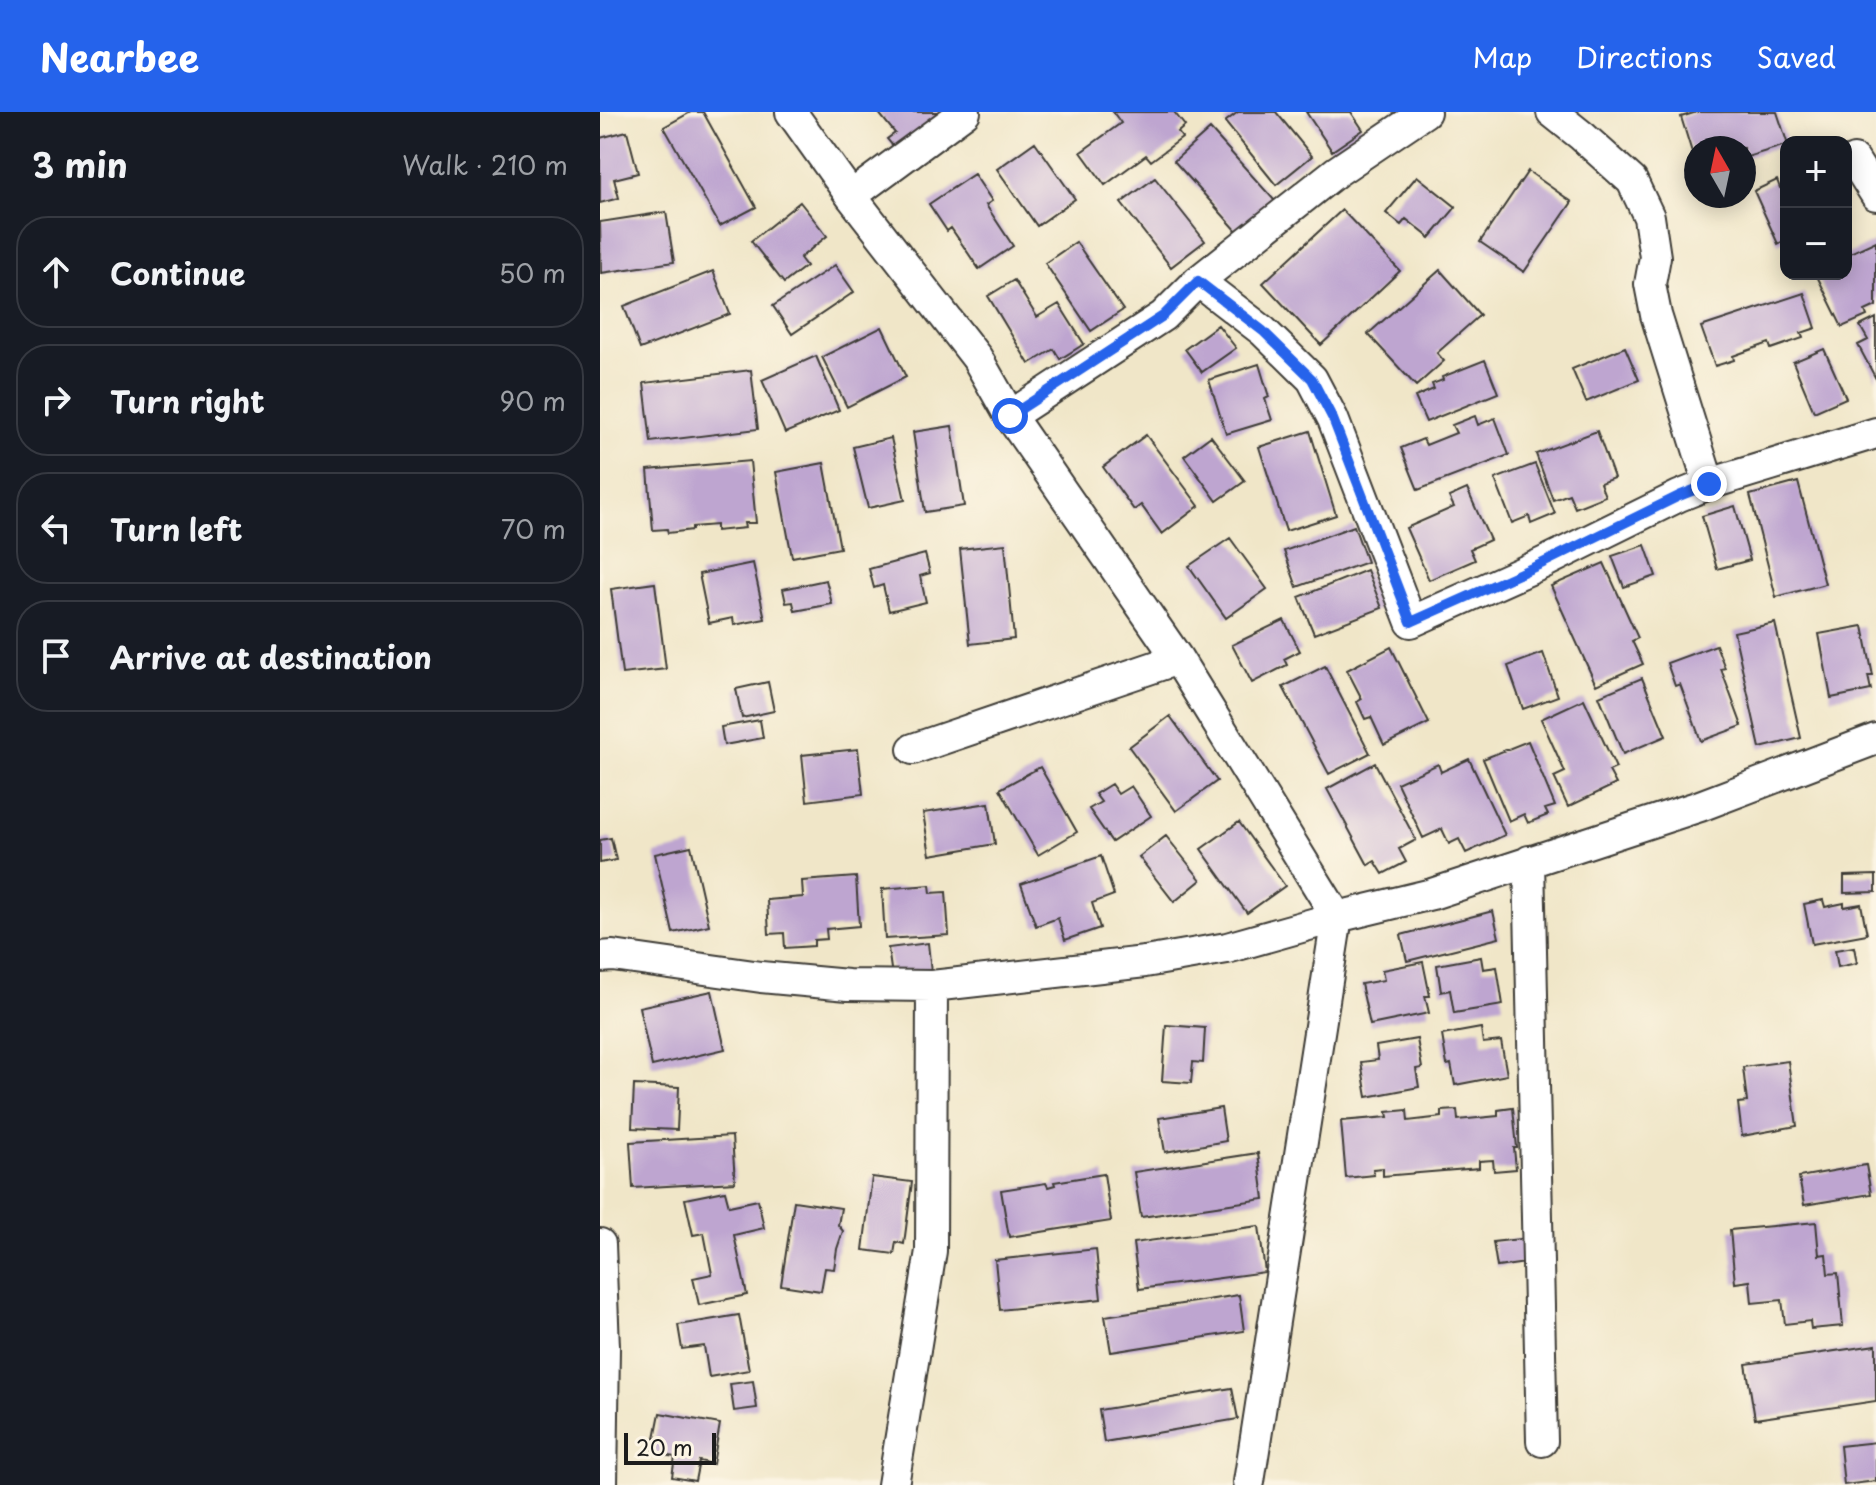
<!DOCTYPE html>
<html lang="en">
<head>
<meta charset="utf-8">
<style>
	:root { --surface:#171b24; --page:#242831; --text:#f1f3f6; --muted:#9ea1a6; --line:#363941; --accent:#2563eb }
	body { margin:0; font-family:"Playpen Sans",sans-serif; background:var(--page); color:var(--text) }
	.controls { position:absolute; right:24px; top:24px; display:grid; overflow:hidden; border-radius:16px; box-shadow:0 4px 20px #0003 }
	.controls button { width:72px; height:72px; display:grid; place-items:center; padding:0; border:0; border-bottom:2px solid var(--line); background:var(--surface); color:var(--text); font:40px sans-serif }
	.compass { position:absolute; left:1084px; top:24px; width:72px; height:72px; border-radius:50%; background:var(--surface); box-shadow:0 4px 20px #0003; rotate:351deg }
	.scale { position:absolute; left:24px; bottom:20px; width:92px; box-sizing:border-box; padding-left:8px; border:4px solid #1c1c1c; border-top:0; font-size:22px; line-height:28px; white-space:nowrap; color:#1c1c1c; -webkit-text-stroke:6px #fcf5e5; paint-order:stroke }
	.stop { position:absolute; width:24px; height:24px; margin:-18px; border:6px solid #2563eb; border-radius:50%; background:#fff }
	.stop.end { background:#2563eb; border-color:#fff; box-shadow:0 2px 8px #0008 }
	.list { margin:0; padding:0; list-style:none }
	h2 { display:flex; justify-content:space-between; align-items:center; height:104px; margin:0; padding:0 32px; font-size:34px }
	h2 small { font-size:26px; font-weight:400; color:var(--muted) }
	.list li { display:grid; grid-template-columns:52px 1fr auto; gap:24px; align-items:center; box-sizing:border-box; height:112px; margin:0 16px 16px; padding:0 16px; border:2px solid var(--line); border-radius:32px }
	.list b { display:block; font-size:30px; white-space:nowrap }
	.list em { font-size:26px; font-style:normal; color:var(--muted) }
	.icon { flex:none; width:44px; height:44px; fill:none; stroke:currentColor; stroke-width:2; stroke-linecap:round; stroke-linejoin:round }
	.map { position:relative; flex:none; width:1276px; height:1373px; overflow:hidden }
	header { display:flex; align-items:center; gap:48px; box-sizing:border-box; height:112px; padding:0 40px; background:var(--accent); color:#fff }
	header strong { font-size:38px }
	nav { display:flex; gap:44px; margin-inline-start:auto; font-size:28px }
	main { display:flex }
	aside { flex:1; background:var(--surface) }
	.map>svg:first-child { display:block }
	.building { fill:#bea5d0 }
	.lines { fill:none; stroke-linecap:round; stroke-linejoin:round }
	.minor-casing { stroke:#3c3a36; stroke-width:34 }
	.minor { stroke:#fff; stroke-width:30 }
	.route { stroke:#2563eb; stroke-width:10 }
</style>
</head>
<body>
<header>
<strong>Nearbee</strong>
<nav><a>Map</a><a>Directions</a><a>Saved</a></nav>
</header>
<main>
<aside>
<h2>3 min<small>Walk · 210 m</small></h2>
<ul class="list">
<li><svg class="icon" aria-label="ahead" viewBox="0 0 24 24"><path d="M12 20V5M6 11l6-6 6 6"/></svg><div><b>Continue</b></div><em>50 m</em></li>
<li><svg class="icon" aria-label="right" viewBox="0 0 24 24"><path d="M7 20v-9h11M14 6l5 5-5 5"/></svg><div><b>Turn right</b></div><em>90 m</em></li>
<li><svg class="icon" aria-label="left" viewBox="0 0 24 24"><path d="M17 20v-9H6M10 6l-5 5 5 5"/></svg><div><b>Turn left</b></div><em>70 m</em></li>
<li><svg class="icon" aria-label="arrive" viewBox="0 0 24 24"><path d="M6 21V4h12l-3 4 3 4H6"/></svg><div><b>Arrive at destination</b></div></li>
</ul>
</aside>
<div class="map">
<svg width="1276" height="1373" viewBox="0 0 1276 1373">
	<rect width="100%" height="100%" fill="#fcf5e5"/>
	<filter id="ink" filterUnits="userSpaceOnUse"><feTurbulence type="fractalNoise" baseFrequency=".0125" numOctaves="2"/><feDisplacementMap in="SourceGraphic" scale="16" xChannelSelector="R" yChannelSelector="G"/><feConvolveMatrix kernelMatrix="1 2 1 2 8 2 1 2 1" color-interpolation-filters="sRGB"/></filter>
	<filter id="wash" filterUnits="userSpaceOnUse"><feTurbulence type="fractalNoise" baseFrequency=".006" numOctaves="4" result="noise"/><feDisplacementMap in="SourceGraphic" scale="32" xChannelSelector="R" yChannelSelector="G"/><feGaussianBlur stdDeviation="1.8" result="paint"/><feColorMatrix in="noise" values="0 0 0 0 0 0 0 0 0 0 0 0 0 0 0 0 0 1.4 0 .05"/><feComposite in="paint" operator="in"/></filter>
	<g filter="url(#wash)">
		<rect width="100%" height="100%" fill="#f0e6c8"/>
		<g id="blocks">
			<path class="building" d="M91 0H103L156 95 120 114 64 15Z
				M278 0H342L303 46 287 27 295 21Z
				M513 0H574L585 14 578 20 582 26 551 49 546 43 505 73 481 40 521 11Z
				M638 0H676L712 44 676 73 625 10Z
				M706 0H751L763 18 732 39Z
				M1097 0H1177L1187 30 1186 33 1144 46V36H1096L1095 50 1081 5Z
				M610 17 683 98 647 130 574 49Z
				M27 19 38 61 14 67 19 86 0 91V26Z
				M435 30 475 87 437 114 397 57Z
				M928 59 972 90 924 160 880 130Z
				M374 62 392 89 386 93 413 134 379 157 351 116 347 119 329 92Z
				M817 64 856 95 830 126 806 107 801 113 786 101Z
				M555 66 605 129 571 155 521 91Z
				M1177 68 1180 76 1186 74V128L1178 132 1154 79Z
				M200 90 227 124 200 146 206 154 184 171 151 129Z
				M742 98 800 159 721 233 663 171Z
				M66 100 74 150 1 161 0 110Z
				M1276 129V194L1265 199 1267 204 1242 215 1216 162H1246V143Z
				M476 130 523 198 491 219 445 151Z
				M235 153 254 180 192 222 173 194Z
				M840 158 880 203 837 241 844 249 816 274 768 222Z
				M113 159 130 202 40 237 24 194Z
				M414 168 437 205 459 192 484 232 460 247 454 237 429 252 388 184Z
				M1204 181 1216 216 1201 221 1203 226 1171 237 1169 231 1133 244 1134 248 1115 254 1101 215Z
				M1276 206V267L1258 233 1268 228 1260 214Z
				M618 213 636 236 602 260 585 237Z
				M282 215 306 265 247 295 222 245Z
				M1025 235 1039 268 986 290 972 257Z
				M1224 237 1246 286 1214 300 1193 250Z
				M216 244 239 298 185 321 162 268Z
				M885 248 898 281 826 310 815 285 834 277 832 272 843 268 842 265Z
				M659 252 669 285 665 287 672 308 626 322 609 268Z
				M151 258 158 317 51 330 44 271Z
				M875 304 878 313 895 306 909 343 818 378 801 336 823 327 826 333 856 321 852 313Z
				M352 314 364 394 325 400 313 320Z
				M710 319 736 403 686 419 659 335Z
				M997 319 1014 366 1000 371 1005 384 975 396 969 382 953 388 936 342Z
				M546 323 599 394 562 422 541 393 534 398 503 355Z
				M611 324 645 369 617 389 584 344Z
				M291 326 305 388 268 396 253 335Z
				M150 349 156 411H144L145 416 116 419V413L92 415V418L68 421 67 417 53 418 48 358Z
				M224 351 240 436 192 445 176 360Z
				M935 352 955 402 931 412 929 404 912 411 895 367Z
				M1198 370 1225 472 1176 485 1150 383Z
				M867 377 890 428 870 437 875 448 829 468 806 416 854 395 849 385Z
				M1135 394 1150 448 1117 457 1102 404Z
				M754 414 767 450 697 475 684 439Z
				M630 426 667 477 626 506 589 454Z
				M405 432 414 527 370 532 360 437Z
				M1045 433 1056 464 1024 475 1012 444Z
				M325 442 330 461 320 464 326 490 289 499 283 473 274 476 269 457Z
				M153 451 165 507 134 513 133 506 109 511 99 462Z
				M1004 451 1038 526 1032 529 1043 552 996 573 951 474Z
				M767 458 782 496 714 522 699 485Z
				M226 468 232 492 195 499 193 490 186 491 183 477Z
				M55 471 66 557 22 562 11 477Z
				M684 508 700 539 684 547 687 553 652 571 632 533Z
				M1175 511 1201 626 1160 636 1134 520Z
				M1263 514 1273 564H1268L1271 578 1231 586 1219 522Z
				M1116 533 1125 556 1121 557 1142 614 1101 629 1080 572 1075 574 1067 551Z
				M791 535 829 611 784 633 771 605 765 607 757 590 762 587 747 558Z
				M943 541 958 584 923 597 908 554Z
				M725 554 770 641 729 662 683 575Z
				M1042 566 1066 624 1023 642 999 584Z
				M168 570 174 599 142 606 136 577Z
				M984 587 1016 656 1009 659 1016 672 968 695 954 665 965 660 941 607Z
				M570 604 617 669 576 699 529 635Z
				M160 608 163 626 124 633 121 615Z
				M928 629 955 694 945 697 948 703 928 711 924 702 909 709 883 647Z
				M258 637 263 682 207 689 202 643Z
				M869 647 905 723 866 741 859 727 849 732 842 717 823 726 797 671 838 652 841 660Z
				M775 651 816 728 799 737 806 750 783 762 775 749 768 753 727 677Z
				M440 655 477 720 438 743 400 677Z
				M511 672 518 682 531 674 551 704 512 730 489 697 501 690 495 682Z
				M389 691 395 732 330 743 323 701Z
				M639 710 685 774 647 801 601 737Z
				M566 724 601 768 574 790 539 745Z
				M11 726 16 748 0 751V728Z
				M91 734 109 813 73 821 55 742Z
				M501 744 514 783 492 791 500 816 465 828 458 806 436 814 421 772Z
				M1276 763V780L1244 781V764Z
				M256 765 259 814 226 817 227 827 214 828V834L185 836 184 821 169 822 167 788 203 785 202 769Z
				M330 773 331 781 346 780 349 823 285 827 282 777Z
				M1223 788 1225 795 1244 791V795L1261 792 1267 822 1212 832 1204 792Z
				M893 799 899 826 807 849 801 823Z
				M328 831 331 860 292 864 288 836Z
				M1254 835 1257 851 1238 855 1235 838Z
				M881 845 883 857 897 855 903 893 854 901 850 878 841 880 837 853Z
				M823 850 830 884H825L829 901 770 913 761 872 784 868 782 858Z
				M112 879 125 937 52 954 39 895Z
				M566 913 605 916 603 951 593 950 591 971 562 969Z
				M881 916 883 931 901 929 907 963 855 973 851 952 847 953 842 923Z
				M817 927 822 956 816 957 819 975 767 985 761 950 778 948 776 934Z
				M1188 949 1197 1014 1142 1024 1138 991 1147 990 1143 955Z
				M34 973 79 975 77 1018 32 1016Z
				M621 996 626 1029 565 1040 559 1006Z
				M913 996 917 1036H914L916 1057 894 1059 893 1048 879 1049V1056L783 1064V1056L773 1057 774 1063 746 1066 741 1009 788 1005 787 1000 807 998 808 1009 842 1005V999L857 998 858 1008 898 1004V998Z
				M132 1024 135 1070 33 1076 30 1030Z
				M658 1041 664 1087 541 1105 534 1060Z
				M1266 1053 1271 1082 1204 1093 1199 1065Z
				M504 1062 511 1109 409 1125 401 1078 446 1071 448 1075 455 1073 454 1070Z
				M272 1065 312 1070 304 1132 296 1130 294 1142 263 1138Z
				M125 1079 129 1094 158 1088 164 1116 134 1123 147 1183 99 1193 93 1166 112 1162 104 1121 93 1123 85 1087Z
				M194 1089 241 1096 238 1113 243 1119 237 1137 234 1157 225 1156 221 1179 181 1173Z
				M1216 1110 1219 1143 1226 1142 1228 1162 1238 1161 1243 1214 1211 1217 1210 1209 1185 1212 1182 1188 1152 1191 1150 1169 1135 1171 1130 1118Z
				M659 1114 665 1160 539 1177 533 1131Z
				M929 1126 933 1150 897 1155 893 1130Z
				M496 1137 501 1187 400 1198 395 1148Z
				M639 1183 644 1219 511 1240 505 1204Z
				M139 1203 149 1258 109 1265 104 1234 82 1237 78 1213Z
				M1276 1233V1289L1155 1307 1146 1252Z
				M153 1269 157 1296 134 1299 130 1272Z
				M632 1276 638 1307 504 1330 499 1298Z
				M60 1301 120 1312 113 1352 99 1349 95 1369 72 1365 75 1345 52 1341Z
				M1276 1330V1369L1244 1373 1240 1334Z"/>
		</g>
	</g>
	<g filter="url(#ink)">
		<use href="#blocks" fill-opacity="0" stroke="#3c3a36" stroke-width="2"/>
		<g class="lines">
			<defs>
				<path id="minor" d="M191 0 251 84 377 246 410 304 578 547 737 805 649 1370
					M952 0 982 24 1032 69 1049 105 1055 145 1050 172 1056 203 1109 372
					M1254 48 1276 83
					M251 84 365 0
					M598 169 663 219 712 267 733 307 811 510 941 452 1079 384 1109 372 1276 321
					M410 304 563 204 598 169 736 60 825 0
					M313 637 578 547
					M929 749 942 1329
					M0 845 13 844 161 865 248 873 332 874 545 850 627 836 737 805 832 782 1100 694 1276 627
					M0 1132 4 1235 2 1373
					M293 1373 331 1139 332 874"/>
			</defs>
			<use href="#minor" class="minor-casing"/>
			<use href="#minor" class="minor"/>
		</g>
	</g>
	<g class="lines" filter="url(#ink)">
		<path class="route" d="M410 304 563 204 598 169 663 219 712 267 733 307 811 510 941 452 1079 384 1109 372"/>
	</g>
</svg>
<div class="controls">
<button>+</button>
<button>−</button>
</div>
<svg class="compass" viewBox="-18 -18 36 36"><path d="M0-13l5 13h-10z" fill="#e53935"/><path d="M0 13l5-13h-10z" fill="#9ea1a6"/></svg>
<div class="scale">20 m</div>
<div class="stop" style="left:410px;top:304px"></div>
<div class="stop end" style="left:1109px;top:372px"></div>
</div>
</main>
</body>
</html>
